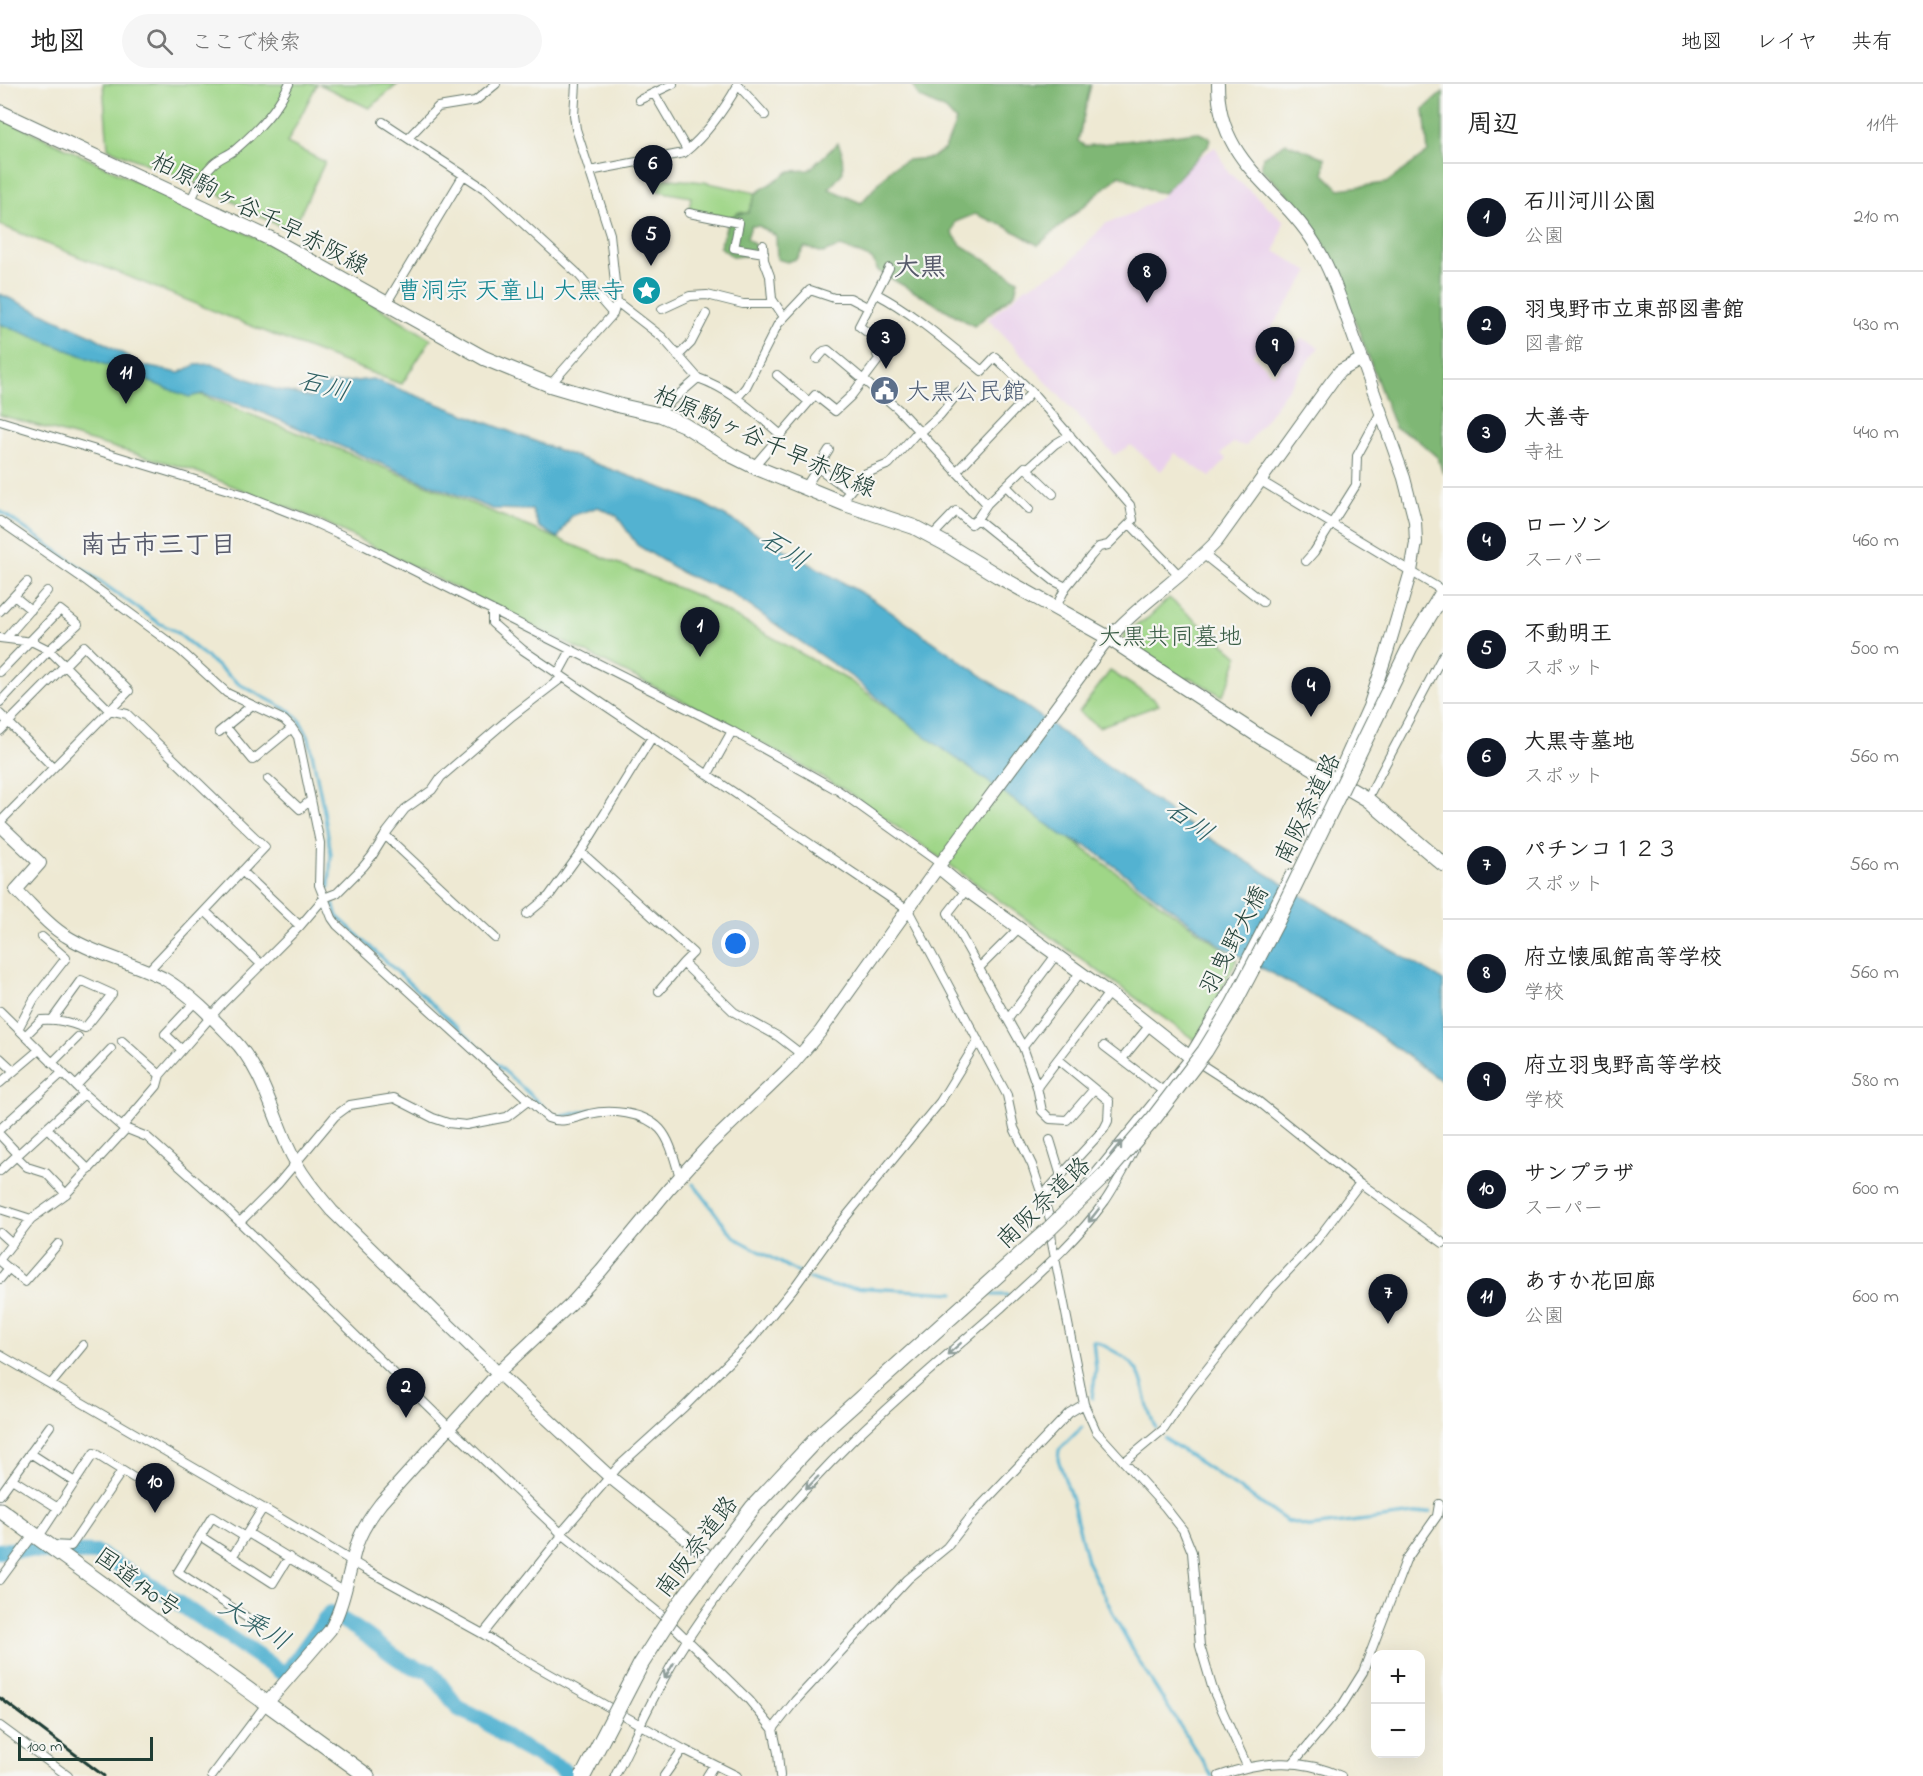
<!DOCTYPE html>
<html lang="ja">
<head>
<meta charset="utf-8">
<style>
	:root { --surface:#fff; --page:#f6f6f6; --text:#222; --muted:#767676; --line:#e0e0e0; --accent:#111827 }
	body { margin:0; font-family:"Indie Flower","Klee One",sans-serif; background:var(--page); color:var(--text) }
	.controls { position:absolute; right:18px; bottom:18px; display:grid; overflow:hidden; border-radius:12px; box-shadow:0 6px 24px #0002 }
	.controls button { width:54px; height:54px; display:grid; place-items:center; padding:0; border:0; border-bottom:2px solid var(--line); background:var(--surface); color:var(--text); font:30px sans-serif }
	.scale { position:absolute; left:18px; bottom:15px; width:135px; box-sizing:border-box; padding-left:6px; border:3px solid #1f3d34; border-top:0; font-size:16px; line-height:21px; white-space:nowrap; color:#1f3d34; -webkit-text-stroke:4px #f6f6f2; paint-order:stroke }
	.you { position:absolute; left:736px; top:860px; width:21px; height:21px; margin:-15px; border:4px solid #fff; border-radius:50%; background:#1a73e8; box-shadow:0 0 0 9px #1a73e833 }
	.badge { display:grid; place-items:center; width:39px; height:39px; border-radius:50%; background:var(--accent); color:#fff; font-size:20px; font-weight:700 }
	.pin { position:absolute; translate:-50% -50px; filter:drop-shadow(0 2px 3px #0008) }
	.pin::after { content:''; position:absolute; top:32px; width:21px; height:18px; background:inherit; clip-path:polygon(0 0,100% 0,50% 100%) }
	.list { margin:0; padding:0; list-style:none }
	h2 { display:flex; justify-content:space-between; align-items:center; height:78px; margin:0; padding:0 24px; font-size:26px }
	h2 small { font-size:20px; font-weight:400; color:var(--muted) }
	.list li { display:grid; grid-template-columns:39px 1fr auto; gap:18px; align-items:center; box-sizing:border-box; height:108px; padding:0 24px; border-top:2px solid var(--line) }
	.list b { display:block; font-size:22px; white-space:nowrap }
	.list p { margin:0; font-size:20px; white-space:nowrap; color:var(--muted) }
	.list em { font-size:20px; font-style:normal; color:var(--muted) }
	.icon { flex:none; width:33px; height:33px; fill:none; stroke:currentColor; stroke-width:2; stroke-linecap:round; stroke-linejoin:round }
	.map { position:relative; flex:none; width:1443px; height:1692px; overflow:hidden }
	header { display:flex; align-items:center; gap:36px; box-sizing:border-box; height:84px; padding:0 30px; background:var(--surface); border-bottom:2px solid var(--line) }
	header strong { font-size:28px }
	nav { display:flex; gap:33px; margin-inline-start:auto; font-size:21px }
	.search { width:420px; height:54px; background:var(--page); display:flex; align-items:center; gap:15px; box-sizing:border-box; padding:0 21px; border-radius:33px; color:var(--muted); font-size:22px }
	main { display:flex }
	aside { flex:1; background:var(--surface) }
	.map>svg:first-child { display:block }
	.built { fill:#ead1ec }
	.green { fill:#9fd687; stroke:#5f8a5e; stroke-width:1.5 }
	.forest { fill:#7fb774; stroke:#4f7a54; stroke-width:1.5 }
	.water { fill:#52b2d1; stroke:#387882; stroke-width:1.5 }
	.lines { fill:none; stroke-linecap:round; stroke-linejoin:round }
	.stream { stroke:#52b2d1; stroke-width:3 }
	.river { stroke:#52b2d1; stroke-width:16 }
	.street-casing { stroke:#67796c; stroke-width:10 }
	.secondary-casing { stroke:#67796c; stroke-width:14 }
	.primary-casing { stroke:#67796c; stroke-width:16 }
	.highway-casing { stroke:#67796c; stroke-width:17 }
	.street { stroke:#fff; stroke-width:8 }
	.secondary { stroke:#fff; stroke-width:12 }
	.primary { stroke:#fff; stroke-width:14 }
	.highway { stroke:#fff; stroke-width:15 }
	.rail { stroke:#1f3d34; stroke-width:3 }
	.highway-bridge-casing { stroke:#67796c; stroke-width:17; stroke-linecap:butt }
	.highway-bridge { stroke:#fff; stroke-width:15 }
	.oneway { stroke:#8f9e9a }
	.labels { text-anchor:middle; stroke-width:4.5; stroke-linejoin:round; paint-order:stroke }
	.street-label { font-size:24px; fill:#1f3d34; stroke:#f6f6f2 }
	.culture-label { font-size:24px; fill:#0d838f; stroke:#f6f6f2; text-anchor:end }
	.service-label { font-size:24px; fill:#4e5e75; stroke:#f6f6f2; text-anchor:start }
	.park-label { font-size:24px; fill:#395c45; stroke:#f6f6f2 }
	.neighbourhood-label { font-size:26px; font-weight:bold; fill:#575a6b; stroke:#f6f6f2 }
	.water-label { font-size:26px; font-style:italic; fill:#2e6063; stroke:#f6f6f2 }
</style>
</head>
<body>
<header>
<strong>地図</strong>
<div class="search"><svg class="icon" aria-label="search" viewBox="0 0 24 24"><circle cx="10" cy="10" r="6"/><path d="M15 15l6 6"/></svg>ここで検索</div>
<nav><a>地図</a><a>レイヤ</a><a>共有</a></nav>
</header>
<main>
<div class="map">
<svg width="1443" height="1692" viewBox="0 0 1443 1692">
	<rect width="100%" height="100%" fill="#f6f6f2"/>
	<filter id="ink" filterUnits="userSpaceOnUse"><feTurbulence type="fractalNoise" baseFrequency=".0167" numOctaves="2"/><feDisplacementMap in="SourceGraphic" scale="12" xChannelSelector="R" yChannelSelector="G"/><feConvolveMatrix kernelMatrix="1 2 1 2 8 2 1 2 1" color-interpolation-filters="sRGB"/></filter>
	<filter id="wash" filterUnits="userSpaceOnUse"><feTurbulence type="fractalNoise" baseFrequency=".008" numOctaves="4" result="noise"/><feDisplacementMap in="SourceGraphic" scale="24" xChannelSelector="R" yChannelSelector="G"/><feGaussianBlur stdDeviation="1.35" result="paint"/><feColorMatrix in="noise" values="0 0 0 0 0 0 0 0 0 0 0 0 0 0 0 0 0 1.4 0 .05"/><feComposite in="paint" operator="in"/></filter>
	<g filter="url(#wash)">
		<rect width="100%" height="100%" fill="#eee9d3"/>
		<path class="built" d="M1215 63 1228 88 1284 137 1275 167 1309 188 1253 271 1273 291 1301 254 1319 263 1246 362 1233 359 1220 370 1227 375 1210 393 1175 369 1161 387 1131 361 1114 371 988 235 1025 204 1065 183 1105 140 1133 129 1162 112 1189 80Z"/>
		<path class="green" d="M103 0H317L287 59 325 78 292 147C260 134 231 115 199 100 169 87 138 78 108 64Z
			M319 0H398L369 24Z
			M0 33 295 172 431 255 402 300 398 299 281 254 0 141Z
			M660 94 704 98 756 109 751 130 739 128 729 134 689 126 691 113 657 107Z
			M0 232 336 364 700 513 850 597 1237 875 1196 957 848 708 711 631 322 437 192 386 0 331Z
			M1169 514 1238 572 1231 594 1222 612 1189 593 1185 598 1123 555 1125 549 1148 534Z
			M1110 587 1154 615 1159 621 1099 643 1079 628Z"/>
		<path class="forest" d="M912 0H1091L1078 57 1085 62 1197 48 1210 54 1208 62 1164 109 1153 107 1120 91 1038 161 1005 142 975 130 955 138 952 149 961 161 1018 196 1015 209 974 242 878 187 872 175 841 162 823 169 805 163 796 175 787 178 777 175 776 152 759 142H751L747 154 756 162 752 171 733 173 720 163 729 134 737 130 748 129 756 109 790 87 809 86 838 59 842 68 843 88 829 105 861 119 892 84 907 76 931 74 945 65 956 37 946 26 919 13Z
			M1443 8V390L1438 374 1413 352 1395 344 1330 170 1293 116 1261 85 1263 73 1286 59 1325 74 1324 90 1339 105 1386 99 1428 68 1424 25Z"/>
		<path class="water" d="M0 210 91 251 144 282 179 289 195 281 211 280 271 304 312 314 314 302 373 295 558 366 700 418 872 515 1038 631 1185 739 1372 855 1438 893 1443 897V998L1365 941 1219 860 1090 764 1062 751 918 647 856 596 728 507 686 491 637 461 617 432 598 423 571 432 558 454 539 443 532 426 493 425 422 397 249 323 202 310 189 313 0 240Z"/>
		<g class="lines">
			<path class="stream" d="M0 427 159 539 175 547 239 600 290 627 299 635 309 654 324 727 331 770 329 804
				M333 819 337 832 552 1031C569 1035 582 1025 599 1025
				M693 1100C709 1117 720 1139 737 1155L799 1189
				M808 1194 832 1202 954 1209
				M992 1211H1008
				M1092 1314 1096 1285 1093 1257C1099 1258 1104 1262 1110 1265 1155 1287 1137 1310 1156 1344
				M1082 1343 1059 1366 1058 1375 1072 1416 1087 1477 1120 1543 1140 1579 1212 1692
				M1164 1354 1287 1437 1311 1443 1430 1428"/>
			<path class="river" d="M0 1467 22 1465 49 1468 97 1469 160 1507 283 1589 289 1586 330 1529C346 1538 361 1547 375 1558 395 1572 405 1583 430 1587L459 1625 485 1637 516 1660 565 1687"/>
		</g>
	</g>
	<g filter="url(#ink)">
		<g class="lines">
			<defs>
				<path id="street" d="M737 0 765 31
					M654 9 687 66
					M639 16 673 0
					M383 38 488 107 579 191 613 230
					M408 54 438 23 475 17 496 0
					M590 87 684 69C707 50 724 26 738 1
					M191 116C197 104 202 90 213 80 219 74 229 71 236 65 257 47 278 25 289 0
					M689 129 739 139 734 164 764 169
					M763 161 764 176 770 192 772 215 784 233
					M877 210C915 230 948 260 982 287L995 273 1032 308 1130 421 1133 436 1108 461 1099 463 1091 472 1066 503 1055 525
					M617 218 662 253 698 294
					M386 220 463 92
					M662 225 690 212 707 211 743 220H775
					M880 258 859 242 889 184
					M678 272 691 259 706 230
					M817 275 824 267 828 266 898 325 987 420
					M777 291 809 318
					M550 301 613 230 617 218 610 150 576 45 574 31 576 0
					M737 314 746 303 778 240 810 206 834 214H850L869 224
					M661 331V326L698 294C732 306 753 327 780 350
					M0 337 245 411 311 437 365 462 732 647 839 707 941 780
					M921 348 940 331 959 308
					M754 382 815 311 835 327 851 312 879 275C872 263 881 257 888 248
					M818 384 850 407
					M1027 385 1055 360 1070 351
					M956 388 1032 308
					M1261 397 1440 505
					M1006 402 1029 425
					M805 404 829 366
					M1053 410 1025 383 987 420 977 435 1054 497 1066 503
					M841 418 864 390 889 380 919 346
					M0 437 88 498 181 567 227 609 284 636 292 644 298 653 320 759 319 801 332 834 337 841 548 1034C563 1040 574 1034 589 1030 610 1025 644 1028 660 1045 671 1057 675 1078 680 1093
					M1130 440 1180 492
					M932 452 956 427 971 440 977 435
					M1204 471 1263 518
					M1306 477 1314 468 1356 401 1357 372 1381 328
					M14 512 31 526
					M492 526V539L523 566 908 826 1007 1011 1014 1044 1032 1081 1050 1135 1052 1159 1084 1320 1096 1347 1165 1423 1183 1446 1192 1468 1200 1562 1213 1606 1247 1682
					M0 527 27 498
					M0 554 33 558 49 566 109 626 127 630 265 763 148 887
					M6 554 47 507
					M0 588 60 526 78 540 49 566 0 618
					M558 590 571 566
					M0 630 53 683
					M226 643 253 676 292 644
					M0 647 84 562 129 607 0 738
					M219 648 251 622
					M708 690 732 647
					M268 695 300 725 311 716
					M1367 715 1443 571
					M385 751 495 854
					M581 768 693 869 683 879
					M242 787 300 842
					M966 806 948 829 1023 963 1037 1003 1058 975 1109 1017 1108 1037 1104 1045 1043 1111
					M205 827 262 881
					M527 830 549 812 581 768 652 653
					M980 883 1018 845
					M659 907 683 879 734 928 779 953 801 970
					M0 927 84 1010 122 1043 147 1053 217 1116 449 1343 561 1449 664 1533 749 1616 773 1645 778 1669 780 1692
					M1008 935 1056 871
					M18 945 34 915 66 874 42 853
					M25 952 41 936C59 935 68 938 85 944L112 910 81 896 52 936
					M122 957 160 991
					M1104 962 1163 1007
					M1023 963 1080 889
					M182 966 165 950 195 918
					M0 974 14 987
					M1058 975 1109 909
					M1122 975 1150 941
					M1196 977 1258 1017 1360 1099 1443 1159
					M52 979 78 953
					M0 999 39 966
					M76 1002 111 965
					M1037 1003 1042 1027 1050 1035 1067 1036 1094 1005
					M122 1043 157 1002 160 991 222 920 300 842 324 814 337 809 363 783 372 772 387 748 405 725 432 706 441 693 512 632 563 593
					M47 1044 89 1086
					M0 1045 62 989
					M0 1051 18 1070
					M1050 1056 1061 1092
					M16 1072 27 1083 46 1089 66 1110
					M0 1087 84 1010
					M1086 1101 1190 973
					M0 1125 31 1135
					M240 1138 278 1100 335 1032 350 1021 394 1014 433 1034 448 1039 466 1041 507 1033 529 1016
					M0 1149 12 1160
					M0 1175 31 1135 66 1110 126 1045
					M0 1177 25 1198 58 1160
					M0 1195 9 1184
					M0 1271 263 1424 365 1485 483 1550 511 1568 683 1665 737 1692
					M51 1300 83 1261
					M30 1369 75 1398
					M1124 1378 1164 1345 1189 1308 1268 1208 1316 1157 1360 1099
					M12 1395 58 1424
					M0 1411 50 1342
					M248 1449 345 1508
					M200 1452 273 1499 289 1473
					M245 1453 212 1433 178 1488 255 1539
					M38 1454 94 1369 134 1394
					M51 1461 71 1462 122 1387
					M232 1473 263 1424
					M0 1496 34 1450
					M483 1550 560 1454 561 1449 619 1382 684 1323 752 1255 796 1201 840 1140 940 1018 978 956
					M0 1642 68 1692
					M773 1645 795 1617 908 1495 947 1463 973 1430 1069 1329 1084 1320
					M1293 1679 1343 1620 1363 1588 1406 1476 1437 1432 1439 1420
					M212 1692 267 1619
					M615 1692C638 1646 659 1599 687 1556 735 1483 793 1415 855 1354 902 1309 952 1267 1001 1224 1038 1190 1075 1158 1105 1117 1116 1101 1125 1083 1134 1066
					M664 1692 683 1665
					M707 1692 714 1681
					M1219 1692C1261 1677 1299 1673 1341 1692"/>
				<path id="secondary" d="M0 741 40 779 16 806C32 821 47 841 66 852 96 871 132 878 163 894 189 909 212 933 232 954 261 983 272 1027 288 1063 299 1088 315 1107 332 1127L498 1289 610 1393 708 1472
					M1312 749 1369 623 1387 568 1411 487 1416 459 1415 437 1404 394 1362 275
					M938 783 966 806 1109 909 1190 973 1241 889 1291 792
					M267 1619 330 1546C345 1519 348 1489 357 1460 362 1445 371 1432 381 1419L502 1285 571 1220 601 1187 668 1106 710 1060 789 984 820 948 938 783 1102 562C1135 522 1181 495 1217 457L1332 297 1340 287 1362 275C1347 238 1336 193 1315 160 1279 102 1218 79 1218 0"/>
				<path id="primary" d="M0 28 271 155 484 274 550 301 621 322 661 331 684 341 733 372 757 384 845 420 914 443 944 459 998 492 1109 554 1262 654 1367 715 1443 780"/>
				<path id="highway" d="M0 1426 367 1692"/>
			</defs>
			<use href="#street" class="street-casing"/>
			<use href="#secondary" class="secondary-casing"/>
			<use href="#primary" class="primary-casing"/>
			<use href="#highway" class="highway-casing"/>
			<use href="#street" class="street"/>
			<use href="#secondary" class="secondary"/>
			<use href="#primary" class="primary"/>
			<use href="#highway" class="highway"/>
			<path class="rail" d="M0 1614 104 1692"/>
			<defs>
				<path id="highway-bridge" d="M583 1692 641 1580 680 1519 753 1423 823 1348 1049 1145 1107 1089 1154 1034 1205 967 1233 921 1276 839 1410 563 1441 512"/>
			</defs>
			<use href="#highway-bridge" class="highway-bridge-casing"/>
			<use href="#highway-bridge" class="highway-bridge"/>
		</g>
		<defs><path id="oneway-shaft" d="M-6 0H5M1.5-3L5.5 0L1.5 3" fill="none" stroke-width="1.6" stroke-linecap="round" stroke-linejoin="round" transform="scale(1.5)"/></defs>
		<g class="oneway">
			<use href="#oneway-shaft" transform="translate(1116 1064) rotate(-51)"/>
			<use href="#oneway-shaft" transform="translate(1094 1131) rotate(128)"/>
			<use href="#oneway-shaft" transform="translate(954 1265) rotate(139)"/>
			<use href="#oneway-shaft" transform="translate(812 1399) rotate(134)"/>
			<use href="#oneway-shaft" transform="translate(669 1587) rotate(121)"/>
		</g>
	</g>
	<defs>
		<symbol id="sight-disc" viewBox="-11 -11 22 22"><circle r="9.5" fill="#0f9aa8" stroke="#f6f6f2"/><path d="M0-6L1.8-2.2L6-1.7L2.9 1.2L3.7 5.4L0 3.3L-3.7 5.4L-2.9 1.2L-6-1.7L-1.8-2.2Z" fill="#fff"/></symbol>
		<symbol id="civic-disc" viewBox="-11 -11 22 22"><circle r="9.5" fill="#5c6f8a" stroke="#f6f6f2"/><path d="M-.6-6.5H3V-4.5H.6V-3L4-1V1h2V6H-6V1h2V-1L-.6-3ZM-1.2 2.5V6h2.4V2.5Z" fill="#fff"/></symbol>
	</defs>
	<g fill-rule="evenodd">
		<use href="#sight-disc" x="630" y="190" width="33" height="33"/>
		<use href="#civic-disc" x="868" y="290" width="33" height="33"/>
	</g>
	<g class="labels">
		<g class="street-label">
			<text transform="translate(260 129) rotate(27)" y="8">柏原駒ヶ谷千早赤阪線</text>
			<text transform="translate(765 357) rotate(24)" y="8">柏原駒ヶ谷千早赤阪線</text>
			<text transform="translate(1307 724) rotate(-64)" y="8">南阪奈道路</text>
			<text transform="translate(1233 856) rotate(-62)" y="8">羽曳野大橋</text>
			<text transform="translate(1043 1118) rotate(-44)" y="8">南阪奈道路</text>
			<text transform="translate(696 1462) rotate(-53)" y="8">南阪奈道路</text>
			<text transform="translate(138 1498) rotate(36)" y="8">国道170号</text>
		</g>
		<g class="culture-label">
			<text x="625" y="214">曹洞宗 天童山 大黒寺</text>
		</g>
		<g class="service-label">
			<text x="906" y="315">大黒公民館</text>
		</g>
		<g class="park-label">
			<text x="1170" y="560">大黒共同墓地</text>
		</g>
		<g class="neighbourhood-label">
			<text x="920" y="191">大黒</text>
			<text x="158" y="469">南古市三丁目</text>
		</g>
		<g class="water-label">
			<text transform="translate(324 301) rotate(15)" y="9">石川</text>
			<text transform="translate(785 465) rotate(33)" y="9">石川</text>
			<text transform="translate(1190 736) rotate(36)" y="9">石川</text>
			<text transform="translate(255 1539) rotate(31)" y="9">大乗川</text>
		</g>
	</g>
</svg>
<div class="controls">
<button>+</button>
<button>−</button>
</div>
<div class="scale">100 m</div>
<div class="you"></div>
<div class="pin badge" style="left:700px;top:573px">1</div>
<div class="pin badge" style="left:406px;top:1334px">2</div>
<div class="pin badge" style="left:886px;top:285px">3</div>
<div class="pin badge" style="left:1311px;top:633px">4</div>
<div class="pin badge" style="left:651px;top:182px">5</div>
<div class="pin badge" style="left:653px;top:111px">6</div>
<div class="pin badge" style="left:1388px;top:1240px">7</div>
<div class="pin badge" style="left:1147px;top:219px">8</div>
<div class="pin badge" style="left:1275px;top:293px">9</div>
<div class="pin badge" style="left:155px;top:1429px">10</div>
<div class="pin badge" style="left:126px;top:320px">11</div>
</div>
<aside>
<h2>周辺<small>11件</small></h2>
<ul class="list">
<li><span class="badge">1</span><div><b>石川河川公園</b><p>公園</p></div><em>210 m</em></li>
<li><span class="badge">2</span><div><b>羽曳野市立東部図書館</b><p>図書館</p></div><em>430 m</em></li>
<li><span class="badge">3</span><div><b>大善寺</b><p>寺社</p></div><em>440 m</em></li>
<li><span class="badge">4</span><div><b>ローソン</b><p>スーパー</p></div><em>460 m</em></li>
<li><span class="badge">5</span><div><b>不動明王</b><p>スポット</p></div><em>500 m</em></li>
<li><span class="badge">6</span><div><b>大黒寺墓地</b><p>スポット</p></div><em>560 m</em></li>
<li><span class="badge">7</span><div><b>パチンコ１２３</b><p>スポット</p></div><em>560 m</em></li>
<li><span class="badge">8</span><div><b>府立懐風館高等学校</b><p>学校</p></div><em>560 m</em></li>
<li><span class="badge">9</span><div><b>府立羽曳野高等学校</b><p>学校</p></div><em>580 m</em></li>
<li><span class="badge">10</span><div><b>サンプラザ</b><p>スーパー</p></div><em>600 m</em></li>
<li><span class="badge">11</span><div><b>あすか花回廊</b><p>公園</p></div><em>600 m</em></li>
</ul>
</aside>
</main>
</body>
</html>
